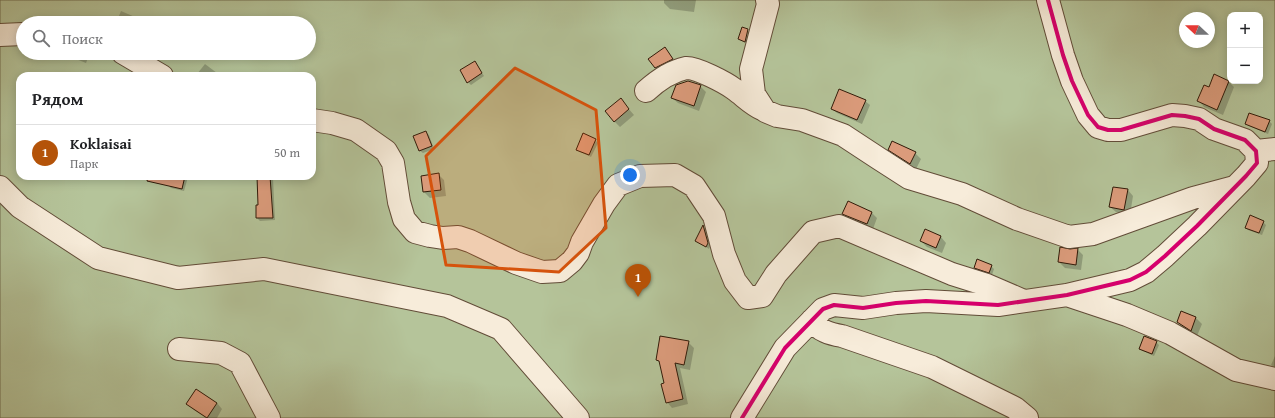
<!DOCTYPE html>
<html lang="ru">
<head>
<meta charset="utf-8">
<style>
	:root { --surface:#fff; --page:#f2f2f2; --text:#202124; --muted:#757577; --line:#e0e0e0; --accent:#b45309 }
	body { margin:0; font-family:"Gentium Book Plus",serif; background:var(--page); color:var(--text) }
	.controls { position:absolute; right:12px; top:12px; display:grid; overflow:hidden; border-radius:8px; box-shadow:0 2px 10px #0003 }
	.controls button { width:36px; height:36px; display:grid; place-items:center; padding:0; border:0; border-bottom:1px solid var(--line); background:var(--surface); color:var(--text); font:20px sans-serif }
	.compass { position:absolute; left:1179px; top:12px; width:36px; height:36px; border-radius:50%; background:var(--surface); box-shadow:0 2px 10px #0003; rotate:292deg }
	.you { position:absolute; left:630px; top:175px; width:14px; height:14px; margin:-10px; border:3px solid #fff; border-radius:50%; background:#1a73e8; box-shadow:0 0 0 6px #1a73e833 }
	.badge { display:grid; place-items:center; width:26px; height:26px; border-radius:50%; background:var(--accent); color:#fff; font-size:13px; font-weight:700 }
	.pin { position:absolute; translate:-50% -33px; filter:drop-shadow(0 1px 2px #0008) }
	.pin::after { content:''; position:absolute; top:21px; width:14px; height:12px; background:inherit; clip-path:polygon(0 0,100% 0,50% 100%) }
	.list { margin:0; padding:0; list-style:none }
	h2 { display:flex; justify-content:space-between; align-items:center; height:52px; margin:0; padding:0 16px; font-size:17px }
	h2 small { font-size:13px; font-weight:400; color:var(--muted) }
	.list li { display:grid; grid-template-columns:26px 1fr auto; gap:12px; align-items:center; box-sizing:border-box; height:56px; padding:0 16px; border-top:1px solid var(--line) }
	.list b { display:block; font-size:15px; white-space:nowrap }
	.list p { margin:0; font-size:13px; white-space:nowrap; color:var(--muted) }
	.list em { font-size:13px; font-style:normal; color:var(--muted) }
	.icon { flex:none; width:22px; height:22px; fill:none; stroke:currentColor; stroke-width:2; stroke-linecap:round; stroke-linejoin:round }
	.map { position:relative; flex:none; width:1275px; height:418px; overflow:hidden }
	.search { position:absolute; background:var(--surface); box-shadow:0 2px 10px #0003; left:16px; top:16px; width:300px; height:44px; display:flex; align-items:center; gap:10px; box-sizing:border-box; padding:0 14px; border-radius:22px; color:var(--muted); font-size:15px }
	.panel { position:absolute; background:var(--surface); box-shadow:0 2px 10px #0003; left:16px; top:72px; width:300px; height:108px; border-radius:12px }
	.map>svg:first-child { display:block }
	.green { fill:#b5c49a; stroke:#736f51; fill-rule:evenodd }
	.shadow { fill:#0003 }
	.building { fill:#db9b7b; stroke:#311a08 }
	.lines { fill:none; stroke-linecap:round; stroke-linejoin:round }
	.minor-casing { stroke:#624c38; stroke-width:24 }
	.minor { stroke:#f7ecda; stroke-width:22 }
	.cycleway-casing { stroke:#f7ecda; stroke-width:6 }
	.cycleway { stroke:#d6006c; stroke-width:4 }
	.marked { fill:#d6530c; fill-opacity:0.2; stroke:#d6530c; stroke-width:3; stroke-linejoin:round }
</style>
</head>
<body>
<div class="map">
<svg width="1275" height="418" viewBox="0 0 1275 418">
	<rect width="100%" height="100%" fill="#f3e1c6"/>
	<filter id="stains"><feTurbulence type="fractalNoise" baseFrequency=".005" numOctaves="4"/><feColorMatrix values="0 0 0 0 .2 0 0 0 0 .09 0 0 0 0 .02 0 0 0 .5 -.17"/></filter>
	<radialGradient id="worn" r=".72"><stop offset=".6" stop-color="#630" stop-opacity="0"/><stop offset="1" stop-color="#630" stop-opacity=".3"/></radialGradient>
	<path class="green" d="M0 0H1275V418H0ZM1230 15H1260V81H1230ZM1185 18H1209V42H1185ZM23 23H309V53H23ZM20 76H312V176H20Z"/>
	<path class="shadow" d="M664 0H696L694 12 670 9 664 3Z
		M121 11 135 17 140 23H116Z
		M743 28 751 33 748 44 742 41 739 39Z
		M665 49 678 65 662 73 650 59Z
		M61 53H90L86 63Z
		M205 64 221 76H199L197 74Z
		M477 65 484 76 471 85 468 82Z
		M1228 81 1234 87 1223 115 1204 107 1199 101 1210 88Z
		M700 86 706 92 699 111 678 103 672 98Z
		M621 100 634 115 620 127 614 121Z
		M865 101 870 105 862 124 837 113 832 109Z
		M1269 121 1272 124 1268 134 1249 126 1246 124Z
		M426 132 429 135 434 149 423 153 420 151 414 137Z
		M595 140 598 143 591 157 580 152 577 149Z
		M889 150 915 153 921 159 916 169 895 155Z
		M438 174 444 180 446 196 430 198 424 192 422 176Z
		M170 176H187L188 177 184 191 171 188 168 185Z
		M258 176H270L273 178 275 220 260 221 257 218 259 206Z
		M1128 190 1133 196 1130 215 1116 212 1110 207Z
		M872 213 877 218 873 229 849 220 843 214Z
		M1263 222 1266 225 1262 235 1248 230 1246 228Z
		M704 227 706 229 710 246 709 249 696 241Z
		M941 237 946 243 942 253 927 247 921 241Z
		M1070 250H1078L1083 255 1081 270 1065 268 1059 262Z
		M991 266 994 269 992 275 977 270 975 267Z
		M1182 312 1196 318 1202 324 1197 336 1184 328 1178 322Z
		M688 342 694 348 690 370 680 368 688 404 672 408 667 402 661 363 657 360Z
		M1156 342 1159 345 1154 356 1143 351 1140 349Z
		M1275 356V368L1271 365Z
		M217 403 222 409 217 418H206L194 410 188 404Z"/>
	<path class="building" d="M742 27 748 29 745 42 738 39Z
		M665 47 673 59 655 68 648 59Z
		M475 61 482 73 467 83 460 70Z
		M1214 74 1229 81 1217 110 1197 101 1204 85 1209 87Z
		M688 81 701 85 694 106 671 98 676 85Z
		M839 89 866 100 857 120 831 109Z
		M621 98 629 109 614 122 605 111Z
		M1249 113 1270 120 1265 132 1245 124Z
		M426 131 432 146 419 151 413 136Z
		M583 133 596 139 589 155 576 150Z
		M892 141 916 152 910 164 888 150Z
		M439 173 441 190 423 192 421 176Z
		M148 176H185L182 189 147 181Z
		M257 176H270L273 218H256V205H258Z
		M1113 187 1128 189 1124 210 1109 207Z
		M848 201 872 212 867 224 842 214Z
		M1250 215 1264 221 1259 233 1245 228Z
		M703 225 708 243 706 247 695 241Z
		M925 229 941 236 936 248 920 241Z
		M1060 247 1070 249 1078 248 1076 265 1058 262Z
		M977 259 992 265 989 273 974 268Z
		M1181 311 1196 317 1191 331 1177 322Z
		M660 336 689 341 684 365 675 363 683 399 666 403 661 384 664 383 659 361 656 360Z
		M1144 336 1157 341 1152 354 1139 349Z
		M196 389 217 403 207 418 186 404Z"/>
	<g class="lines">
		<defs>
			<path id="minor" d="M767 0 768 4 751 69 754 94 765 111 777 116 802 120 843 135 878 158 909 178 962 194 1017 219 1069 237 1093 234 1193 198 1234 187
				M0 35 23 34
				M123 53 162 76
				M646 91C657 81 672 71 686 68 696 67 726 83 734 89 744 96 751 104 762 109
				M312 120 332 123 356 130 386 151 393 163 399 202 404 219 415 232 430 236 443 238 458 237 470 241 516 263 542 272 560 271 572 261 578 253 582 242 604 204 618 185 640 176 675 175 694 186 714 216 724 254 735 281 748 298 762 296 776 274 813 232 839 226 952 274 987 285 1024 301
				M1256 151 1275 149
				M0 187 20 207 98 258 178 278 264 269 447 306 501 329 578 418
				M1067 295 1127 315 1170 333 1236 370 1275 379
				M812 320C819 331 830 334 842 336L932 367 1015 408 1027 418
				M179 349 221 353 240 363 269 418
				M742 418 785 348 823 309 834 305 863 308 896 303 926 301 998 305 1067 295 1130 280 1146 272 1165 256 1197 226 1246 176 1257 163 1256 151 1245 140 1214 129 1199 119 1185 116 1172 115 1121 130H1108L1098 127 1088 115 1072 81 1063 55 1048 0"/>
		</defs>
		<use href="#minor" class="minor-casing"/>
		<use href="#minor" class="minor"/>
		<defs>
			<path id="cycleway" d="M742 418 785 348 823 309 834 305 863 308 896 303 926 301 998 305 1067 295 1130 280 1146 272 1165 256 1197 226 1246 176 1257 163 1256 151 1245 140 1214 129 1199 119 1185 116 1172 115 1121 130H1108L1098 127 1088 115 1072 81 1063 55 1048 0"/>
		</defs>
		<use href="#cycleway" class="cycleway-casing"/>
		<use href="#cycleway" class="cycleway"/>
	</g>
	<path class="marked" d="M515 68 596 110 606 228 559 272 446 265 426 156Z"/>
	<rect width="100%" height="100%" filter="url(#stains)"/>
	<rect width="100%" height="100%" fill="url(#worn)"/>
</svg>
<div class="controls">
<button>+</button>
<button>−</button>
</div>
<svg class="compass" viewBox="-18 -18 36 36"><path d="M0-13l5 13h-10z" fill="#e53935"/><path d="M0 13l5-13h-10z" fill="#757577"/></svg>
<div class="you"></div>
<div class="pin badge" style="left:638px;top:297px">1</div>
<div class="search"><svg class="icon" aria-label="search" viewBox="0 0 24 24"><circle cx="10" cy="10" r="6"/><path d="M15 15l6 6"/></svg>Поиск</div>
<section class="panel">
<h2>Рядом<small></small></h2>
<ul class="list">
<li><span class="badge">1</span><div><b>Koklaisai</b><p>Парк</p></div><em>50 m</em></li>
</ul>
</section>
</div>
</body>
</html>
